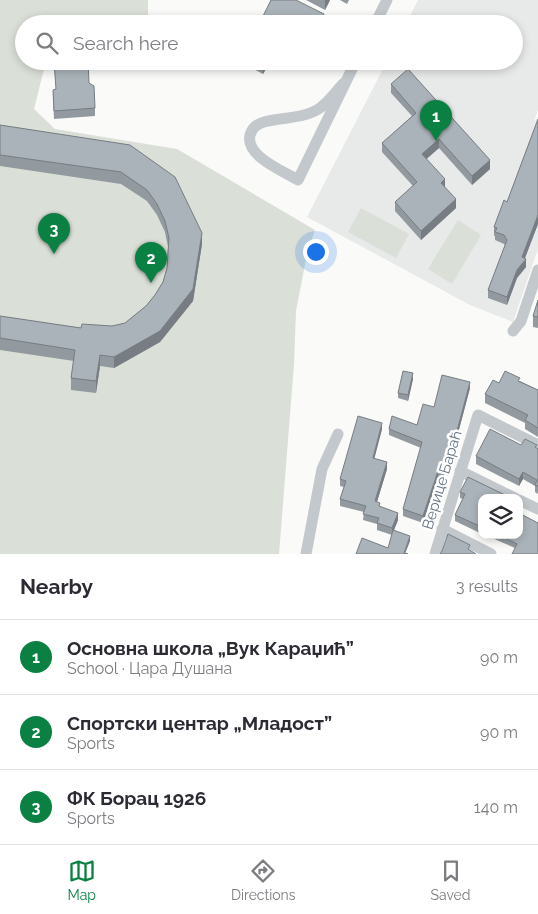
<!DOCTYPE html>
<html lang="en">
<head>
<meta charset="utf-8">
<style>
	:root { --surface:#fff; --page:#f7f7f7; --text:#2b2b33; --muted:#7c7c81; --line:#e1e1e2; --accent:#0b8043 }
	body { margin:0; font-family:Raleway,sans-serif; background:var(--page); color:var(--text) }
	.controls { position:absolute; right:15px; bottom:15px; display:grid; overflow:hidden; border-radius:10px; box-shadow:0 2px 8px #0003 }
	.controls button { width:45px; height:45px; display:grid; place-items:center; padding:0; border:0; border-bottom:1px solid var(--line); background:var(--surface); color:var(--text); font:25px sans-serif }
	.you { position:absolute; left:315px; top:251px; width:18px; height:18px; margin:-12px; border:4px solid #fff; border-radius:50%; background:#1a73e8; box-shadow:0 0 0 8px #1a73e833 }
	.badge { display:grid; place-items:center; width:32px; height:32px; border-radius:50%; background:var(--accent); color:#fff; font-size:16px; font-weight:700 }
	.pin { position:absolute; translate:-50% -41px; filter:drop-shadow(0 1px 2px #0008) }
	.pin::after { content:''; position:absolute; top:26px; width:18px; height:15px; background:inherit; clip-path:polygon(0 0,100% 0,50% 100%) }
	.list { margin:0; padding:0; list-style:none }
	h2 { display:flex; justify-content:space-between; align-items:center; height:65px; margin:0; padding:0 20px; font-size:21px }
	h2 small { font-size:16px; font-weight:400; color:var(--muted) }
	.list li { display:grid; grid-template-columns:32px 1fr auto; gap:15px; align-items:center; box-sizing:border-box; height:75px; padding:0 20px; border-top:1px solid var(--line) }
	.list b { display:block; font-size:19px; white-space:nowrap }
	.list p { margin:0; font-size:16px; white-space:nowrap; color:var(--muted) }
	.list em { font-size:16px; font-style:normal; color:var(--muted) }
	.icon { flex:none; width:28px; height:28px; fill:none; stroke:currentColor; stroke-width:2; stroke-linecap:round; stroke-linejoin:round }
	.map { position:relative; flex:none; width:538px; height:554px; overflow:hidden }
	.search { position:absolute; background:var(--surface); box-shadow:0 2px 8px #0003; left:15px; right:15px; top:15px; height:55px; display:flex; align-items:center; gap:12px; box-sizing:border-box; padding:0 18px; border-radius:28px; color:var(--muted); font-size:19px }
	.sheet { height:290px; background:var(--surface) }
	nav { display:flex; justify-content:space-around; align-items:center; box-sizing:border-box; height:70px; border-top:1px solid var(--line); background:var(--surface); font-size:14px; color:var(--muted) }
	nav a { display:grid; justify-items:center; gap:2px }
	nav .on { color:var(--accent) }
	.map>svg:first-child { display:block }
	.built { fill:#e8e9e9 }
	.green { fill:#dadfd7 }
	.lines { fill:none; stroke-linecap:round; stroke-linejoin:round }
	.minor { stroke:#c3c8cc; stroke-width:11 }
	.wall { fill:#929a9f }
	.shaded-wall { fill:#777d82 }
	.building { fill:#aab3b9; stroke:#777d82 }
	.labels { text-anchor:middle; stroke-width:5; stroke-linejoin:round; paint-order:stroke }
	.street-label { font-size:15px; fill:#657683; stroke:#fff }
</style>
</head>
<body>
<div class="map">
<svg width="538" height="554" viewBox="0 0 538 554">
	<rect width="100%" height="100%" fill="#fafaf8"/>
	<path class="built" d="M418 0H538V110L534 121 538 119V249L513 322 470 305 307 217 387 61H514V24H406Z"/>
	<path class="green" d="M0 0H148V24H24V61H46L34 109 55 129 177 149 315 230 307 254 296 311 294 364 279 554H0Z
		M361 208 409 234 396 258 348 232Z
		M458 220 481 235 452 284 428 269Z"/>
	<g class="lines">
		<path class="minor" d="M375 24 387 0
			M344 83C337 90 329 102 320 108 304 119 282 117 264 122 257 124 252 128 250 135 245 156 283 171 298 180L356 61
			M513 331 521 321 538 270
			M460 471 515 498
			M519 500 538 509
			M442 529 491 554
			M306 554 322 469 338 434
			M435 554 478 415 538 445"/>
	</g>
	<path class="wall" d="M306 0H330L325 10Z
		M340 0H349L347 4Z
		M54 61 89 83 95 108V116L54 119 53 98V90H56Z
		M246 61H270L263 74 246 65Z
		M296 61H308L305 66Z
		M391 84 490 169 472 185 439 148 426 159 445 187 456 208 421 240 395 211V202L413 186 382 152V143L412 116 391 93Z
		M538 119V224L525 258 526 267 517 278 507 305 488 298V290L505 245 504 244 495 240V236H494V227L507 202Z
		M0 125 130 145 202 244 193 301 160 342 114 368 100 366 96 393 71 390V378L74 361 0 350V316L81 328 112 326 125 323 146 306 155 295 163 282 167 268 168 247 165 232 157 215 147 201 121 184 0 166Z
		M538 300V328L533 327V316Z
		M413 379 408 401 398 398V393Z
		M520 381 538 390V437L525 429V423L485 403V394L499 383Z
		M470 388 457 437H456L443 479 438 477 423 523 403 516V509L421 448 389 435V429L417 425 434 407Z
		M382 429 374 458 387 469 377 502 380 507 398 520 394 530 410 541 388 548 392 535 377 530V524L363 520 364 512 340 506V499L344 487 340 486V479Z
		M521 445 538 449V496V494L535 492V486L523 479 519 486 476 464V456Z
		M460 492 482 498V534L455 521V515L463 499 460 498Z
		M538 523 515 548 485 535H519Z"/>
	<path class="shaded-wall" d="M325 0H330L325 10Z
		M324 14V24H319Z
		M263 61H270L263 74Z
		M439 139V148L422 163V154Z
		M490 160V169L472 185V176Z
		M445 179V188L441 183Z
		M456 199V208L421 240V231Z
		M538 215V224L523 263 526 259V267L517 278 507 305V297Z
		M202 233V244L193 301 160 342 114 368V357Z
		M100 355V366L96 393V381Z
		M413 373V379L408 401V395Z
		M470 382V388L457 437V431Z
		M382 423V429L373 464V458Z
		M456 431V437L443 479V472Z
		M387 462V469L375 508V501Z
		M438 471V477L423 523V516Z
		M523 472V479L519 486V479Z
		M398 513V520L392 535V528Z
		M410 536V541L405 554H404Z"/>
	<path class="building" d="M271 0H296L324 14 319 24H259Z
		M54 61H88L89 83 94 86 95 108 54 111 53 90 56 89Z
		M408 69 490 160 472 176 439 139 422 154 445 179 441 183 456 199 421 231 395 202 417 182 382 143 416 113 391 84Z
		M538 119V215L522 257 526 259 517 270 507 297 488 290 507 240 504 235 495 232 497 228 494 227 504 200 507 202Z
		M0 125 130 145 175 177 202 233 193 289 160 331 114 357 100 355 96 381 71 378 75 350 0 338V316L81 328 82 324 112 326 125 323 146 306 155 295 163 282 167 268 169 238 165 221 157 204 147 190 121 172 0 155Z
		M538 300V317L533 316Z
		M403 371 413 373 408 395 398 393Z
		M505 371 520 378 518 381 538 390V428L525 420 528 415 485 394 493 380 499 383Z
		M442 375 470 382 457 431H456L443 472 438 471 423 516 403 509 422 442 389 429 392 416 417 425 423 404 434 407Z
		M358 416 382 423 373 458 387 462 375 501 380 503 379 506 398 513 392 528 377 523 379 518 363 514 366 506 340 499 346 481 340 479Z
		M490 429 521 445 525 439 537 445 535 447 538 449V486L535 485 537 480 523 472 519 479 476 456Z
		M468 477 511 498H482V527L455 515 465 494 460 492Z
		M519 513 538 523V554H512L517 544 499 535H519Z
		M393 530 410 536 404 553 408 554H356L362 538 388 548Z
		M448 534 470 545 468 549 476 554H440L442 551Z"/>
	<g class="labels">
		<g class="street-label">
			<text transform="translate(442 480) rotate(-73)" y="5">Верице Бараћ</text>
		</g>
	</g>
</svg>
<div class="controls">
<button><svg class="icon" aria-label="layers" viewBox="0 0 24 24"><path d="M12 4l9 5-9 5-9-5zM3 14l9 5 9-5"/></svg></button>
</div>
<div class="you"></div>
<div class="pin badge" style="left:436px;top:141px">1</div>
<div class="pin badge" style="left:151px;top:283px">2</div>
<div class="pin badge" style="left:54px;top:254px">3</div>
<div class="search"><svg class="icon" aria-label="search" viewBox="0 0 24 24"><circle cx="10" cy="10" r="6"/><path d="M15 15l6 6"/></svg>Search here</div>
</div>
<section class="sheet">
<h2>Nearby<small>3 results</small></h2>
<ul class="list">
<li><span class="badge">1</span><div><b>Основна школа „Вук Караџић”</b><p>School · Цара Душана</p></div><em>90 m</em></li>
<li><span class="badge">2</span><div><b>Спортски центар „Младост”</b><p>Sports</p></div><em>90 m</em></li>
<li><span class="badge">3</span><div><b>ФК Борац 1926</b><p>Sports</p></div><em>140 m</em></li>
</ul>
</section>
<nav>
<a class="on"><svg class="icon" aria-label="map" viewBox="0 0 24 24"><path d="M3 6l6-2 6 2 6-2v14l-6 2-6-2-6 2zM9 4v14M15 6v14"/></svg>Map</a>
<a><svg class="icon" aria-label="directions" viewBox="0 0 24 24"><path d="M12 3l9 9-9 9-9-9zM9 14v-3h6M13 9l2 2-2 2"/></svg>Directions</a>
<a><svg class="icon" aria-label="saved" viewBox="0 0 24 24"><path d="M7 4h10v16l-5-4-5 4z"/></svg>Saved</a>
</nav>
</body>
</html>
